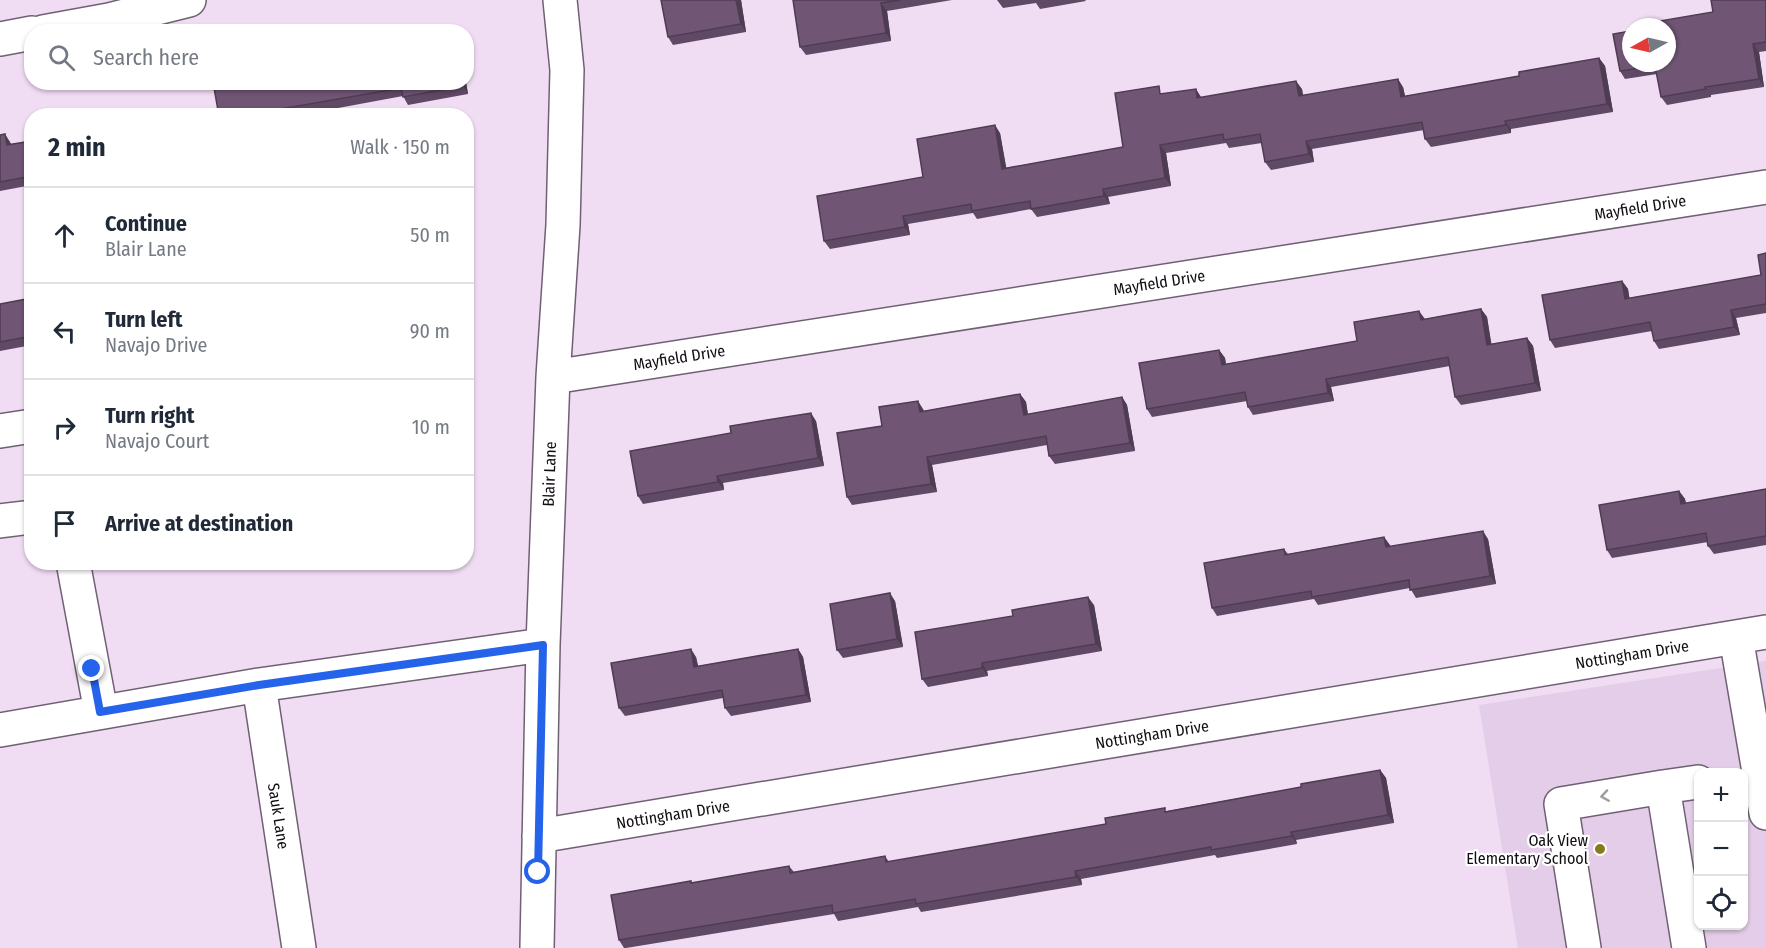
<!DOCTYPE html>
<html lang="en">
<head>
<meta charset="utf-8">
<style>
	:root { --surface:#fff; --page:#f2f2f3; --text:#1f2937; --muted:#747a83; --line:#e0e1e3 }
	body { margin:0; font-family:"Fira Sans Condensed",sans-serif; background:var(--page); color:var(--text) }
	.controls { position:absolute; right:18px; bottom:18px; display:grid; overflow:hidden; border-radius:12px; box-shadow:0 2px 4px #0004 }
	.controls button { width:54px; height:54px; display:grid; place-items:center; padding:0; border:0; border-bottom:2px solid var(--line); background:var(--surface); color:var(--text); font:30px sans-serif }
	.compass { position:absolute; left:1622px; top:18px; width:54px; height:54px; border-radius:50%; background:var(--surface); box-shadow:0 2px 4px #0004; rotate:262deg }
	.stop { position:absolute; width:18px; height:18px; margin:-14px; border:4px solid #2563eb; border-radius:50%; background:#fff }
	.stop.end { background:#2563eb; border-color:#fff; box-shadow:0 2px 6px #0008 }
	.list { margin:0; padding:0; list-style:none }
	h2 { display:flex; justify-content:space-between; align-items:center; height:78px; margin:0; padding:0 24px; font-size:26px }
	h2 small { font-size:20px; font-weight:400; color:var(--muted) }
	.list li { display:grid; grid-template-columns:39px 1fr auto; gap:18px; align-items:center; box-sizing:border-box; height:96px; padding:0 24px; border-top:2px solid var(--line) }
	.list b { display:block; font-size:22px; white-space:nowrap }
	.list p { margin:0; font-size:20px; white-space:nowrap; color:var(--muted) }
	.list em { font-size:20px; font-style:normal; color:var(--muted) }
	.icon { flex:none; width:33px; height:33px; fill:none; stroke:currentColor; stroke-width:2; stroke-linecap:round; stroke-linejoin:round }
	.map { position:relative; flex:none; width:1766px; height:948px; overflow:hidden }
	.search { position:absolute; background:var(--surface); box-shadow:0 2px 4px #0004; left:24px; top:24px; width:450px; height:66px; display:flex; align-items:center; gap:15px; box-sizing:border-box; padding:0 21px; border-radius:24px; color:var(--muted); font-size:22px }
	.panel { position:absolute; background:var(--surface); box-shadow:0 2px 4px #0004; left:24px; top:108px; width:450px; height:462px; border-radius:24px }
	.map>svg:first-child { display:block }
	.built { fill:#e4cde8; fill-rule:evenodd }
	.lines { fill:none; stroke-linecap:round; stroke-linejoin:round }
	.minor-casing { stroke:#706073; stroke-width:36 }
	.minor { stroke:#fff; stroke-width:33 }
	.wall { fill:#604965 }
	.shaded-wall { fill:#4e3c52 }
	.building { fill:#705575; stroke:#4e3c52; stroke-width:1.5 }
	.oneway { stroke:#a09da0 }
	.route { stroke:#2563eb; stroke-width:8 }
	.poi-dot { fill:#867a20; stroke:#fff; stroke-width:2 }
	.labels { text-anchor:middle; stroke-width:4.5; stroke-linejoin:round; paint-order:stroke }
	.street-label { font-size:16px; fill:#110b12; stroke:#fff }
	.poi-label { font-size:16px; fill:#110b12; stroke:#fff; text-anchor:end }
</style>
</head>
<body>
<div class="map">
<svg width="1766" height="948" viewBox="0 0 1766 948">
	<rect width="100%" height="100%" fill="#f0ddf3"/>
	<path class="built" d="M1766 661V948H1518L1479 705ZM1698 772H1744V926H1698Z"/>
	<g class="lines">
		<defs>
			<path id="minor" d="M43 32 109 20 189 0
				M0 39 32 33
				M553 377 1766 187
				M0 431 32 426
				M0 521 32 517
				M73 562 101 712
				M1736 637 1766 813
				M259 685 299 948
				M0 730 259 685 543 645
				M539 836 1766 632
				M537 948 543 645 553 377 563 225 567 70 560 0
				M1584 948 1561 804 1663 787
				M1689 948 1663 787 1698 782"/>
		</defs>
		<use href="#minor" class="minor-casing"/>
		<use href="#minor" class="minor"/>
	</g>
	<path class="wall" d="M661 0H741L746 32 673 45 668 37Z
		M793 0H952L887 11 891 41 806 55 800 47Z
		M997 0H1085L1086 1 1040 9 1036 3 1003 8Z
		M1766 0V51L1759 52 1764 87 1711 95V97L1667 105 1661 97 1657 74 1625 79 1620 71 1631 63 1713 12Z
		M1599 58 1605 66 1613 112 1511 129V133L1431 147 1425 139 1424 130 1312 149 1314 162 1271 170 1265 162 1262 143 1229 148 1226 143 1166 153 1171 186 1108 197 1110 204 1037 217 1031 209 977 219 973 213 908 224 910 235 830 249 824 241 923 177 1000 133 1006 168 1123 147 1164 94 1201 97 1302 89 1303 95 1403 87 1405 96 1519 76Z
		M213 82H466L468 94 408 105 403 96 295 116H219Z
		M0 135 10 142 11 144 32 141V185L0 191Z
		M1766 253V313L1736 318 1740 335 1659 349 1654 341 1652 331 1555 348 1550 340 1622 281 1628 289 1629 298 1761 275Z
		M32 298V345L0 351V304Z
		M1481 309 1487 317 1491 344 1527 338 1533 346 1541 391 1461 405 1455 397 1450 366 1331 387 1334 401 1253 415 1248 407 1247 401 1152 417 1147 409 1219 350 1225 358 1226 364 1357 341 1425 319Z
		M1020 394 1026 402 1028 414 1122 397 1127 405 1135 451 1055 464 1049 456 1047 445 932 465 937 492 852 505 847 497 882 426 923 409 924 411Z
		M816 421 824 466 723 483 724 490 643 504 638 496Z
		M1766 489V545L1714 554 1708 546V542L1612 558 1607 550 1679 491 1685 499 1686 503Z
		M1384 537 1390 547 1488 539 1496 584 1416 598 1410 588 1318 605 1314 599 1217 616 1212 608 1284 549 1288 554Z
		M895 601 903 647 843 658 837 650Z
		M1094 605 1102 651 987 671 988 676 928 687 922 679Z
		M798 649 803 657 811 702 731 716 725 708 723 698 625 716 619 708 696 657 698 666Z
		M1380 770 1386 778 1394 823 1296 840 1297 844 1217 858 1215 855 1081 879 1082 885 921 912 918 907 838 921 834 914 626 948H624L619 940 691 881 692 883 789 866 794 872 885 856 889 862 1106 824 1167 811 1301 787Z"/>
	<path class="shaded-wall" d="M736 0H741L746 32 741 24Z
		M881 3 887 11 891 41 886 33Z
		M1753 44 1759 52 1764 87 1759 79Z
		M1599 58 1605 66 1613 112 1607 104Z
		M1398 79 1403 87 1407 105 1401 97Z
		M1296 81 1302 89 1304 104 1299 96Z
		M462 82H466L468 94 463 86Z
		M1196 89 1201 97 1197 98Z
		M1505 121 1511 129V133L1506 125Z
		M995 125 1000 133 1008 177 1002 169Z
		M5 134 10 142 12 153 7 145Z
		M1306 141 1312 149 1314 162 1309 154Z
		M1160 145 1166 153 1171 186 1165 178Z
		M1103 189 1108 197 1110 204 1104 196Z
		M903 216 908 224 910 235 905 227Z
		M1622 281 1628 289 1631 307 1625 299Z
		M1481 309 1487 317 1493 353 1487 345Z
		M1731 310 1736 318 1740 335 1734 327Z
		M1419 311 1425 319 1426 328 1421 320Z
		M1527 338 1533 346 1541 391 1535 383Z
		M1219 350 1225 358 1227 373 1222 365Z
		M1326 379 1331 387 1334 401 1328 393Z
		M1020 394 1026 402 1029 423 1024 415Z
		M1122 397 1127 405 1135 451 1130 443Z
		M918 401 923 409 925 419 920 412Z
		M811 413 816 421 824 466 818 458Z
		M927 457 932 465 937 492 931 484Z
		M717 476 723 483 724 490 718 482Z
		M1679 491 1685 499 1687 512 1681 504Z
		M1483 531 1488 539 1496 584 1490 576Z
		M1384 537 1390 545 1392 555 1386 547Z
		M890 593 895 601 903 647 897 639Z
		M1088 597 1094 605 1102 651 1096 644Z
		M691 649 696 657 700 675 694 667Z
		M798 649 803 657 811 702 806 695Z
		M982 663 987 671 988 676 982 668Z
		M1380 770 1386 778 1394 823 1388 815Z
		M1291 832 1296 840 1297 844 1292 836Z
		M1075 871 1081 879 1082 885 1076 877Z"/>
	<path class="building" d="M661 0H736L741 24 668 37Z
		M793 0H901L881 3 886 33 800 47Z
		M1711 0H1766V42L1753 44 1759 79 1705 87 1706 89 1661 97 1655 66 1620 71 1613 34 1631 31V63H1667V27H1649L1648 23 1713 12Z
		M1599 58 1607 104 1505 121 1506 125 1425 139 1422 122 1306 141 1309 154 1265 162 1260 134 1224 140 1223 134 1160 145 1165 178 1103 189 1104 196 1031 209 1030 201 972 211 971 204 903 216 905 227 824 241 817 196 923 177 917 139 995 125 1002 169 1123 147 1115 93 1159 86 1160 94 1196 89 1197 98 1296 81 1299 96 1398 79 1401 97 1519 76V72Z
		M213 82H462L463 86 403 97 401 88 280 109 281 115 278 116H219Z
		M5 134 7 145 32 141V176L0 182V135Z
		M1766 253V304L1731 310 1734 327 1654 341 1650 322 1550 340 1542 295 1622 281 1625 299 1761 275 1758 255Z
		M32 298V336L0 342V304Z
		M1481 309 1487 345 1527 338 1535 383 1455 397 1448 357 1326 379 1328 393 1248 407 1245 392 1147 409 1139 363 1219 350 1222 365 1357 341 1354 322 1419 311 1421 320Z
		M1020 394 1024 415 1122 397 1130 443 1049 456 1046 436 927 457 931 484 847 497 837 433 882 426 879 407 918 401 920 412Z
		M811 413 818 458 717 476 718 482 638 496 630 451 731 433 730 426Z
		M1766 489V536L1708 546 1706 533 1607 550 1599 505 1679 491 1681 504Z
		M1483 531 1490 576 1410 590 1409 580 1312 597 1311 591 1212 608 1204 563 1284 549 1285 555 1384 537 1386 547Z
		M890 593 897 639 837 650 830 604Z
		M1088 597 1096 644 982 663V668L922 679 915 632 1013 616 1012 610Z
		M691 649 694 667 798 649 806 695 725 708 722 690 619 708 611 663Z
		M1380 770 1388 815 1291 832 1292 836 1211 850V847L1075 871 1076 877 916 904 915 899 833 913 832 905 619 940 611 895 691 881V883L789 866 790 873 885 856 886 862 1106 824 1105 818 1165 808V812L1301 787V784Z"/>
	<defs><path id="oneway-chevron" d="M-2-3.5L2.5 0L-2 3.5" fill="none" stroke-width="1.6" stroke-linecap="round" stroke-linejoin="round" transform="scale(1.5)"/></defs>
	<use class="oneway" href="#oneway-chevron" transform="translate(1605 796) rotate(171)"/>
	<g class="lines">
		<path class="route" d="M92 669 100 712 259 685 543 645 538 872"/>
	</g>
	<circle class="poi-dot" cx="1600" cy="849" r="6"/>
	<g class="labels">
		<g class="street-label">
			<text transform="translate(1640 207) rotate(-9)" y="6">Mayfield Drive</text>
			<text transform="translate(1159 282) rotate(-9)" y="6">Mayfield Drive</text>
			<text transform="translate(679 357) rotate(-9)" y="6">Mayfield Drive</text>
			<text transform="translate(549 474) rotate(-88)" y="6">Blair Lane</text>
			<text transform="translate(1632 654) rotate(-9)" y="6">Nottingham Drive</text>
			<text transform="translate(1152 734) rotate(-9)" y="6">Nottingham Drive</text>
			<text transform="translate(673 814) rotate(-9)" y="6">Nottingham Drive</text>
			<text transform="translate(279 816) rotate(81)" y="6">Sauk Lane</text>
		</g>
		<g class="poi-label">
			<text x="1588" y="846">Oak View<tspan x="1588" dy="18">Elementary School</tspan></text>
		</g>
	</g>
</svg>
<div class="controls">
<button>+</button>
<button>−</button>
<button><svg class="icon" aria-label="locate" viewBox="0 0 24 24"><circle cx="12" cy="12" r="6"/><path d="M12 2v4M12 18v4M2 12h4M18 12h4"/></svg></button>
</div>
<svg class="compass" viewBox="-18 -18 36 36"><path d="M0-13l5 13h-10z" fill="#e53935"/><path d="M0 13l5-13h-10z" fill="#747a83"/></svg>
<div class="stop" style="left:538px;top:872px"></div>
<div class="stop end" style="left:92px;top:669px"></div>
<div class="search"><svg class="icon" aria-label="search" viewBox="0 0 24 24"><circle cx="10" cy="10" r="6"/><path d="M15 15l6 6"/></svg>Search here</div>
<section class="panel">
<h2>2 min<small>Walk · 150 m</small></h2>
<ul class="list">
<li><svg class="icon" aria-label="ahead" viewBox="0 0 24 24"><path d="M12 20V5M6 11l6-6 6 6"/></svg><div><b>Continue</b><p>Blair Lane</p></div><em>50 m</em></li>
<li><svg class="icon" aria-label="left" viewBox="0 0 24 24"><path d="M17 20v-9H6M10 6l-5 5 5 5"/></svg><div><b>Turn left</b><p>Navajo Drive</p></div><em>90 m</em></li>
<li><svg class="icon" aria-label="right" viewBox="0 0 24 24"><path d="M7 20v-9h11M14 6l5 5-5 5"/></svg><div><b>Turn right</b><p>Navajo Court</p></div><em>10 m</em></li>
<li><svg class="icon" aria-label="arrive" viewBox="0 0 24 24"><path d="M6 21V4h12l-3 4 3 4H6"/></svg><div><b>Arrive at destination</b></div></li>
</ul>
</section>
</div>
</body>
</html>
